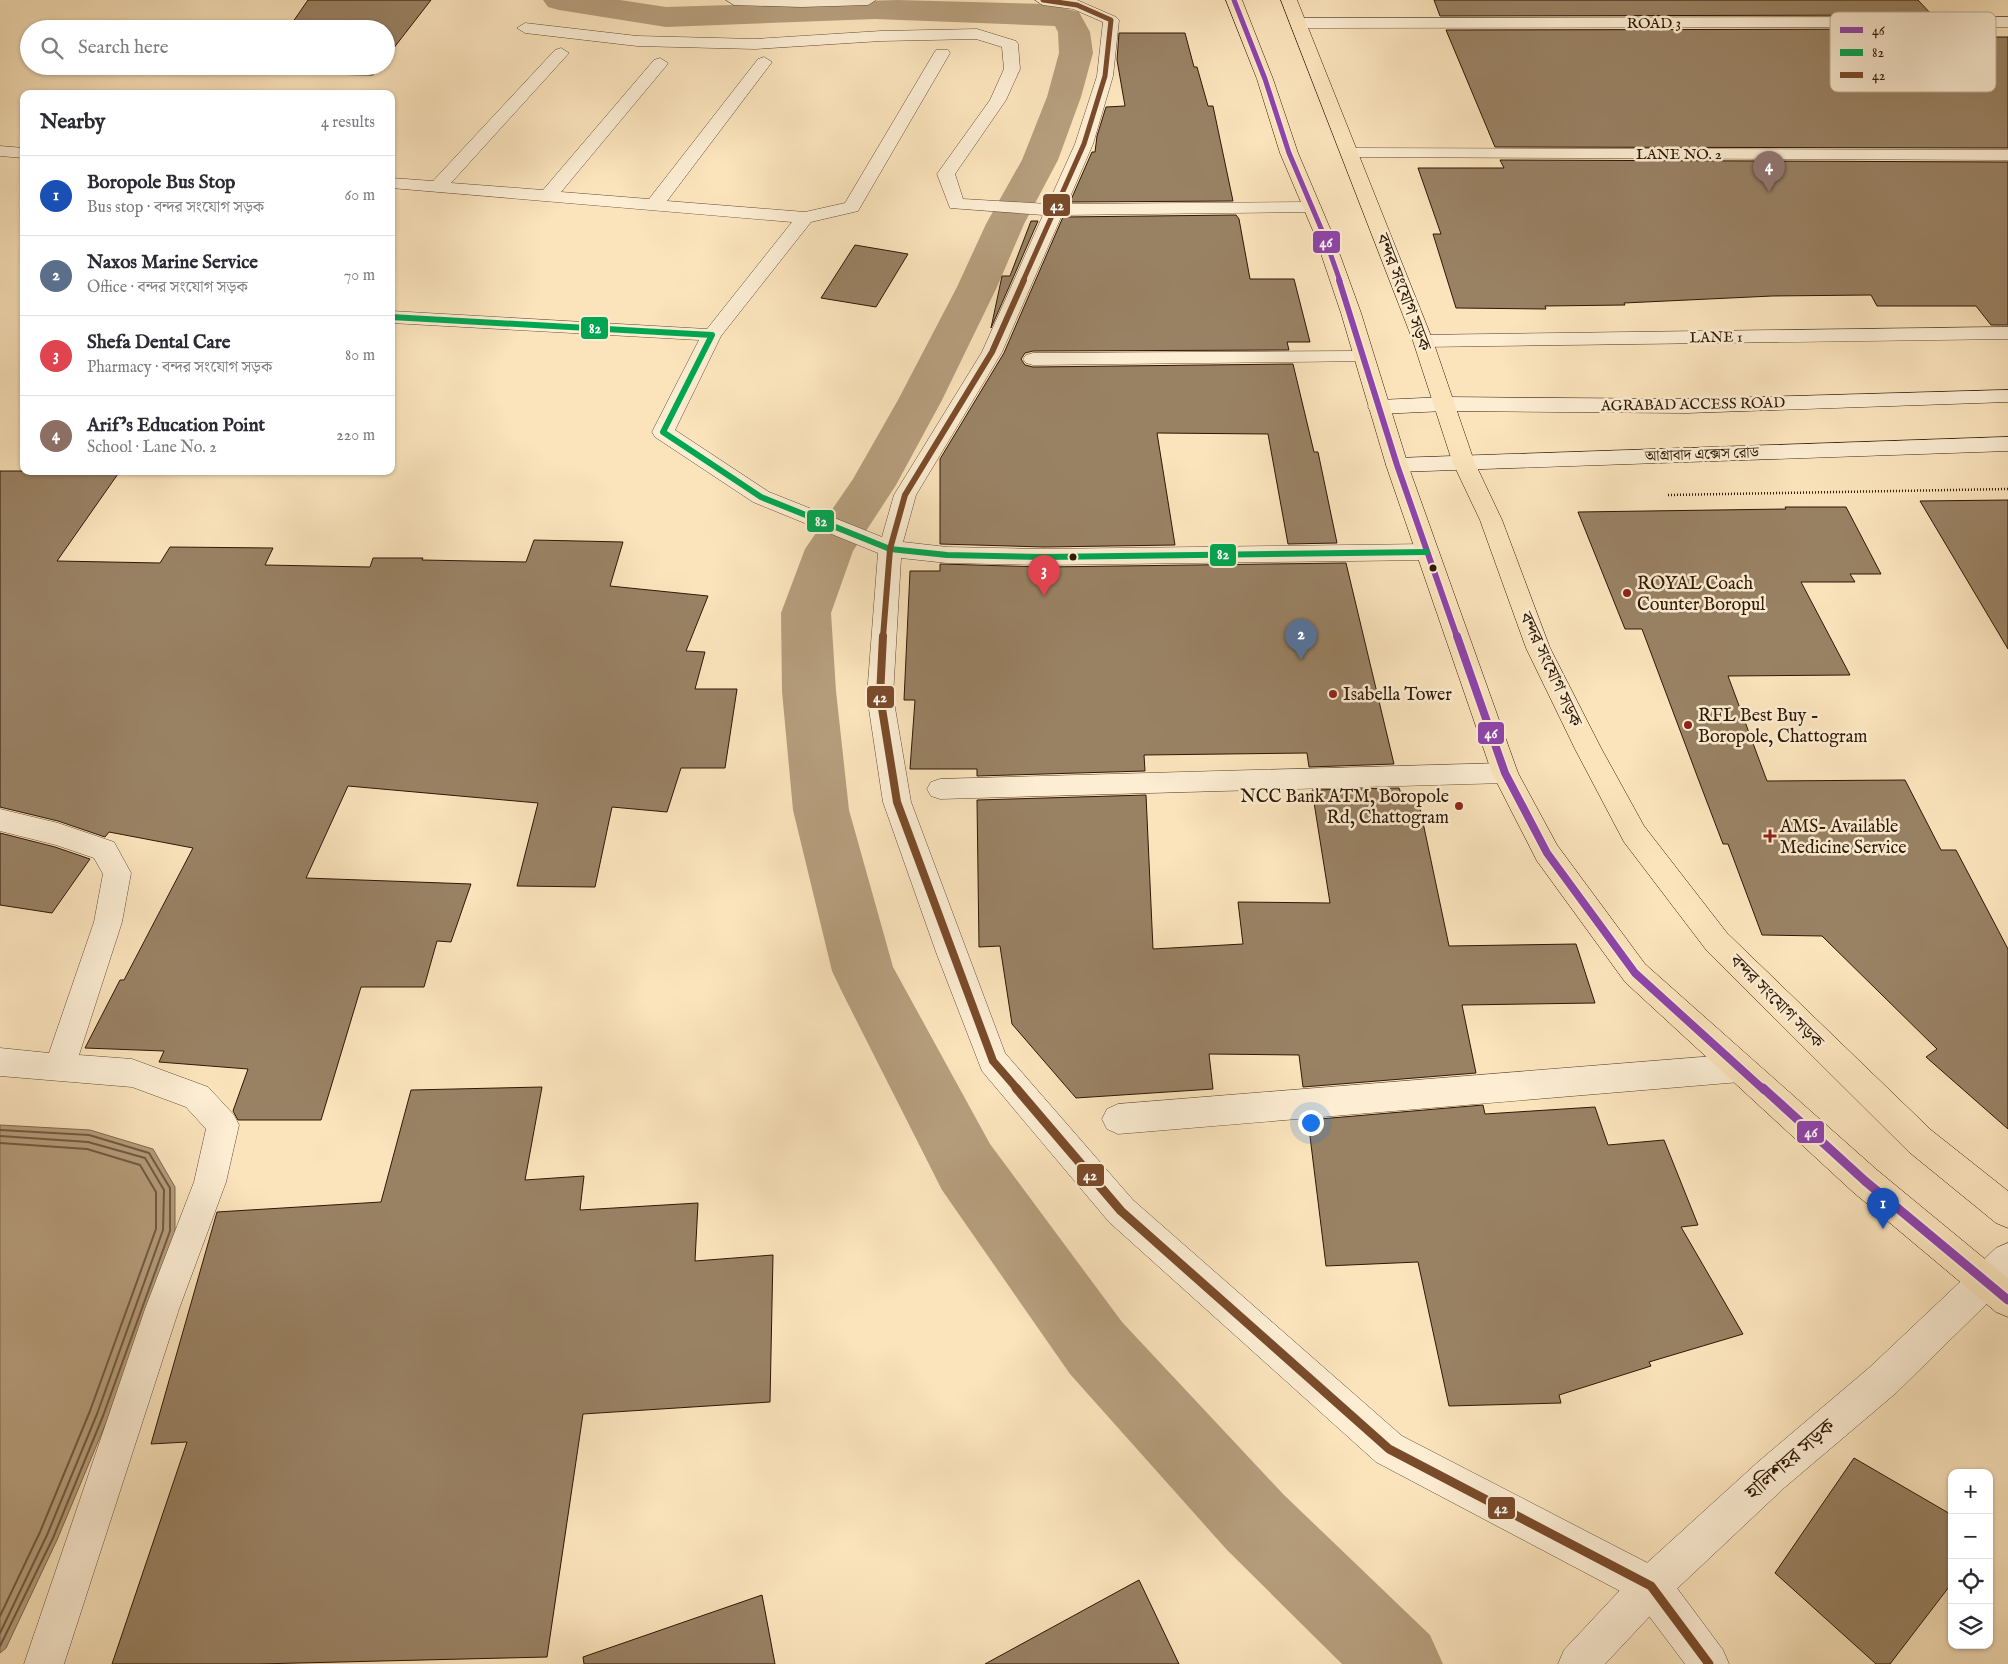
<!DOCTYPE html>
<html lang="en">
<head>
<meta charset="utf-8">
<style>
	:root { --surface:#fff; --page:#f2f2f3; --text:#2b2b33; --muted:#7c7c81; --line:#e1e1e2; --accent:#2563eb }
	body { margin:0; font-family:"IM FELL English","Noto Serif Bengali",serif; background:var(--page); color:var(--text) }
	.controls { position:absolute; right:15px; bottom:15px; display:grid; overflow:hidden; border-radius:10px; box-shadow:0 1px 4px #0004 }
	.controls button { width:45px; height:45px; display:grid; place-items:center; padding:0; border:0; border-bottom:1px solid var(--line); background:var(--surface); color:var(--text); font:25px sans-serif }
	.you { position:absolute; left:1310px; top:1122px; width:18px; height:18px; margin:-12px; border:4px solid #fff; border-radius:50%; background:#1a73e8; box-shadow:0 0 0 8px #1a73e833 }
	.badge { display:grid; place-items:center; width:32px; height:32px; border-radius:50%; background:var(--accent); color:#fff; font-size:16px; font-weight:700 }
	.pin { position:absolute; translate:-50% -41px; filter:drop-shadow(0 1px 2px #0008) }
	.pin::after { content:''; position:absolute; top:26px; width:18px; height:15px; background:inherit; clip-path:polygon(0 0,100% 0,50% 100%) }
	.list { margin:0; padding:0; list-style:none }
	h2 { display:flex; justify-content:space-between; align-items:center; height:65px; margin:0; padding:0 20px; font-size:21px }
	h2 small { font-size:16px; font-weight:400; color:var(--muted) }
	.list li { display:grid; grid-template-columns:32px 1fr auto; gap:15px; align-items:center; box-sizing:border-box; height:80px; padding:0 20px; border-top:1px solid var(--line) }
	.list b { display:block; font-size:19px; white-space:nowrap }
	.list p { margin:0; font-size:16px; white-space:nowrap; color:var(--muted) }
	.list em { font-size:16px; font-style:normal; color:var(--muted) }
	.icon { flex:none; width:28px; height:28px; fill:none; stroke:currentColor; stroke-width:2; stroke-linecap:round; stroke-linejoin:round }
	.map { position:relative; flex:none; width:2008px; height:1664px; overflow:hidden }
	.search { position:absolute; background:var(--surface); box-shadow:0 1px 4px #0004; left:20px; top:20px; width:375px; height:55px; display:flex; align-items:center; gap:12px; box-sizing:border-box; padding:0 18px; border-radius:28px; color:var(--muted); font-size:19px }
	.panel { position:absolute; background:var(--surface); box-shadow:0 1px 4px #0004; left:20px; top:90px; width:375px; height:385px; border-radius:10px }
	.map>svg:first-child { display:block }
	.water { fill:#b69e7d; stroke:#80684d }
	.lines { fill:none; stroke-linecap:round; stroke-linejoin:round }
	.shore { stroke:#725a40; stroke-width:2 }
	.canal { fill:#b69e7d; fill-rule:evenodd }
	.building { fill:#998264; stroke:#2f1704 }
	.minor-casing { stroke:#624a32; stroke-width:1 }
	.tertiary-casing { stroke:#624a32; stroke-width:1 }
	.secondary-casing { stroke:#2f1704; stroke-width:1 }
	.trunk-casing { stroke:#2f1704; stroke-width:1 }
	.path { stroke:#2f1704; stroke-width:2.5; stroke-dasharray:1 2; stroke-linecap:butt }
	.minor { fill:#fcedd3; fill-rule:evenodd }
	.tertiary { fill:#fcedd3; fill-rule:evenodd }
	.secondary { fill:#fcedd3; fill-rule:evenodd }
	.trunk { fill:#fbe4bc; fill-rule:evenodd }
	.bus-1-far3-casing { stroke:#fcedd3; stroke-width:8 }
	.bus-1-far2-casing { stroke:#fcedd3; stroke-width:9 }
	.bus-1-far1-casing { stroke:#fcedd3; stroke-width:11 }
	.bus-1-casing { stroke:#fcedd3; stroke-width:13 }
	.bus-2-casing { stroke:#fcedd3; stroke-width:9 }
	.bus-3-far3-casing { stroke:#fcedd3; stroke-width:8 }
	.bus-3-far2-casing { stroke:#fcedd3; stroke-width:9 }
	.bus-3-far1-casing { stroke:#fcedd3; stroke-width:11 }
	.bus-3-casing { stroke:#fcedd3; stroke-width:13 }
	.bus-1-far3 { stroke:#8e44ad; stroke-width:5 }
	.bus-1-far2 { stroke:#8e44ad; stroke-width:6 }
	.bus-1-far1 { stroke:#8e44ad; stroke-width:8 }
	.bus-1 { stroke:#8e44ad; stroke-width:9 }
	.bus-2 { stroke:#00a651; stroke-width:6 }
	.bus-3-far3 { stroke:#7a4b2a; stroke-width:5 }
	.bus-3-far2 { stroke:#7a4b2a; stroke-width:6 }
	.bus-3-far1 { stroke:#7a4b2a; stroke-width:8 }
	.bus-3 { stroke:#7a4b2a; stroke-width:9 }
	.bus-dot { fill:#2f1704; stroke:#fcedd3; stroke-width:2 }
	.poi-dot { fill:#8f2418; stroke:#fcedd3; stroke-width:2 }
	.labels { text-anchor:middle; stroke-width:5; stroke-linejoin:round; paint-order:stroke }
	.far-street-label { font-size:15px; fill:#2f1704; stroke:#fcedd3 }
	.street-label { font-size:18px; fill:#2f1704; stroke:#fcedd3 }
	.poi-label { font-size:18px; fill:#2f1704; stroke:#fcedd3; text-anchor:start }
	.near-street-label { font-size:21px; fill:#2f1704; stroke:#fcedd3 }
	.key { fill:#fcedd3; stroke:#bead95; stroke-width:1 }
	.key-label { font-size:14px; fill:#2f1704 }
	.line-badge { stroke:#fcedd3; stroke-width:2 }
	.badge-label { font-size:14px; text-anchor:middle; font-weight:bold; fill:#fff }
</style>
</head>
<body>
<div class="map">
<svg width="2008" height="1664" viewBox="0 0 2008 1664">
	<rect width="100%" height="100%" fill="#fbe4bc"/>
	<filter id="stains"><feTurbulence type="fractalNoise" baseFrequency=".004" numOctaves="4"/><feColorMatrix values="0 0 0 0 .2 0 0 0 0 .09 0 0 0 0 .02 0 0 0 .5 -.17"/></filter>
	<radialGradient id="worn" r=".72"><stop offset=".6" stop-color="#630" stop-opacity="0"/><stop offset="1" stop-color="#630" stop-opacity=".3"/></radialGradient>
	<path class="water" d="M0 1125 90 1130 153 1149 175 1187V1232L108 1418 57 1540 6 1648 0 1653Z"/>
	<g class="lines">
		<path class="shore" d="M0 1130 89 1135 149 1153 170 1188V1231L103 1416 53 1538 0 1646
			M0 1136 88 1142 145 1158 164 1190 163 1230 97 1414 47 1535 0 1633
			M0 1143 87 1149 140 1165 156 1192V1229L90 1411 40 1532 0 1616"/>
		<path class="canal" d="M543 0H620L666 7 898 0 1047 4 1079 12 1090 32 1093 53 1081 97 1058 160 1024 224 997 287 942 400 896 485 853 551 831 613 836 691 849 810 893 967 990 1144 1122 1322 1283 1494 1430 1635 1443 1664H1342L1227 1550 1070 1374 942 1190 841 990 832 971 793 810 782 691 781 613 805 549 853 479 898 400 957 287 986 224 1022 160 1047 97 1059 53 1058 32 1055 26 875 19 666 27 559 10 548 7Z"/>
	</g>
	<path class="building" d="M308 0H431L386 58V29H288Z
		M1434 0H1918L1932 15 1440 16Z
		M1944 29 1951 37H2008V148L1495 147 1446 30Z
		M1119 33H1185L1194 67H1197L1208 106H1213L1233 201 1070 202 1092 152H1095L1097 136 1106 107 1125 106 1117 60Z
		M261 66H380L373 75 256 73Z
		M1500 160 2008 162V325H1991L1976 306H1877L1871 295 1772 296 1624 303 1625 305 1545 306 1546 309 1456 308 1433 234H1441L1418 168H1504Z
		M1236 215 1239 219 1250 279H1294L1310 342H1287L1289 350 1033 351 1025 353 1021 359 1025 365 1033 367 1293 364 1314 452H1318L1337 543 1288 544 1268 434 1157 433 1175 545 1044 547 940 544V459L1004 353 1063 217Z
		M1031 221H1038L991 328 1002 276H1010Z
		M855 245 908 254 876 307 821 298Z
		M0 471H120L57 561 160 563 170 547 273 548 265 565 370 567 373 558H423L422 560 526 562 534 540 623 542 610 586 708 596 686 651 705 652 695 689H737L725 768H681L667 812 612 807 595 887 517 886 538 803 348 786 306 878 471 884 451 942 437 941 424 987H361L321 1120H238L233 1111 248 1069 159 1062 164 1051 85 1048 120 980H124L193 848 109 832 105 837 58 821 0 807Z
		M2008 500V649L1920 501Z
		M1785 507H1846L1881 574H1850L1855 582H1801L1850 675 1728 676 1767 781 1905 780 1941 850H1956L2008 949V1129L1926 1057 1937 1049 1822 936 1762 935 1728 844H1723L1699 781 1642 629H1625L1578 512 1786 509Z
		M1346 563 1394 764 1309 767 1307 753 1144 755 1145 771 977 776V769H910L915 700H904L910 571H940V564L1044 567Z
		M1399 788 1401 793 1417 794 1449 946 1576 944 1595 1003 1462 1005 1476 1073 1303 1087 1299 1055 1209 1054 1213 1089 1076 1098 1012 1024 1000 946 979 947 977 800 1146 795 1153 949 1243 944 1238 902 1330 903 1312 790Z
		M0 833 55 847 90 859 52 913 0 905Z
		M542 1087 525 1180 584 1176 580 1210 698 1203 695 1261 773 1255 770 1402 583 1414 547 1657 257 1664H112L187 1442 151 1444 217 1212 381 1202 411 1090Z
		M1483 1105 1485 1114 1595 1107 1608 1145 1664 1140 1698 1225 1681 1227 1743 1334 1649 1362 1651 1366 1559 1395 1561 1403 1449 1406 1418 1262 1326 1266 1308 1120Z
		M1854 1458 1952 1515V1583L1890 1664H1876L1775 1573Z
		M1139 1580 1179 1664H985Z
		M762 1595 775 1664H584L583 1657Z"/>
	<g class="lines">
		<defs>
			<path id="minor" d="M726 0H876L868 5 801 7 734 5Z
				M1035 0H1077L1116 17 1119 20 1113 76 1093 144 1067 204 1312 202 1318 203 1321 207 1318 211 1312 212 1062 215 1002 352 916 495 903 542 947 547 1044 549 1427 544 1435 546 1439 552 1435 558 1427 560 1044 565 947 563 901 558 893 696 911 802 1005 1053 1133 1200 1402 1436 1665 1572 1723 1650 1729 1664H1685L1637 1600 1376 1462 1109 1222 982 1071 936 952 883 802 867 696 878 553 753 502 655 437 652 432 699 340 391 323V311L707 329 792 222 391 188V178L433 181 555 50 561 48 569 53 451 183 543 190 654 60 660 58 668 63 666 66 561 192 649 199 758 59 764 57 772 62 667 201 805 212 845 203 934 53 936 50H948L950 53 858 211 811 222 721 336 675 430 769 492 882 537 894 495 982 352 1043 215 950 208 937 174 990 100 1004 69 1002 47 976 39 881 41 755 49 637 46 525 33 517 28 525 23 637 36 755 39 881 31 977 29 1016 41 1018 44 1020 69 1006 100 955 174 963 199 1048 204 1075 144 1097 76 1103 22 1073 9 1043 5Z
				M2008 17V27L1299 28 1291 23 1299 18Z
				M0 146 24 148V158L0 156Z
				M1351 148 2008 150V160L1345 157 1342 153 1345 149Z
				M2008 327V339L1423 347 1416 345 1413 341 1416 337 1423 335Z
				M1364 351 1371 353 1374 357 1371 361 1033 365 1026 363 1023 359 1026 355 1033 353Z
				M1505 763 1514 766 1518 773 1514 780 1505 783 940 799 931 796 927 789 931 782 940 779Z
				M0 809 58 823 114 842 131 873 122 922 79 1055 132 1059 208 1087 234 1115 239 1125 226 1182 179 1309 64 1664H24L145 1309 194 1182 206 1129 186 1107 132 1087 0 1076V1048L49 1053 94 922 103 874 94 858 56 845 0 831Z
				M1740 1054 1751 1058 1755 1068 1751 1078 1740 1082 1118 1134 1107 1129 1102 1119 1107 1109 1118 1104Z"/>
			<path id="tertiary" d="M2008 1243V1283L1896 1393 1784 1488 1665 1600 1605 1664H1558L1564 1650 1637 1572 1758 1462 1870 1367 1996 1248Z"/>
			<path id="secondary" d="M2008 390V402L1687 413 1445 411 1379 414 1371 412 1368 407 1371 402 1379 400 1445 397 1687 399Z
				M2008 437V451L1397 472 1389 470 1386 465 1389 460 1397 458Z"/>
			<path id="trunk" d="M1226 0H1242L1273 79 1298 153 1332 233 1361 313 1408 465 1518 773 1557 845 1645 964 1877 1170 2008 1278V1317L1996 1312 1853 1192 1625 982 1537 861 1492 773 1386 465 1341 313 1314 233 1280 153 1257 79Z
				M1281 0H1297L1433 341 1474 461 1502 520 1550 648 1601 748 1644 826 1727 933 1931 1130 2008 1191V1228L1996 1223 1909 1152 1707 951 1624 842 1575 749 1526 648 1480 520 1452 461 1413 341Z"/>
		</defs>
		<use href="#minor" class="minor-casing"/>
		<use href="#tertiary" class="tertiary-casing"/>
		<use href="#secondary" class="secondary-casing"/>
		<use href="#trunk" class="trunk-casing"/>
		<path class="path" d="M1668 495 2008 489"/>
		<use href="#minor" class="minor"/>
		<use href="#tertiary" class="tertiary"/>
		<use href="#secondary" class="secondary"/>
		<use href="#trunk" class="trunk"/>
		<defs>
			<path id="bus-1-far3" d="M1234 0 1265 79 1289 153 1323 233 1340 281"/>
			<path id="bus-1-far2" d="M1339 280 1397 465 1457 637"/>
			<path id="bus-1-far1" d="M1457 636 1505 773 1547 853 1635 973 1764 1090"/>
			<path id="bus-1" d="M1763 1088 1865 1181 2008 1300"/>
			<path id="bus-2" d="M391 317 712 335 663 432 761 497 890 549 947 555 1044 557 1427 552"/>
			<path id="bus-3-far3" d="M1023 281 1084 144 1105 76 1111 20 1077 5 1043 0"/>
			<path id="bus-3-far2" d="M883 637 890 549 905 495 992 352 1024 280"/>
			<path id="bus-3-far1" d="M883 636 880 696 897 802 993 1061 1018 1090"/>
			<path id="bus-3" d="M1016 1088 1121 1211 1389 1449 1651 1586 1709 1664"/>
		</defs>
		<use href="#bus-1-far3" class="bus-1-far3-casing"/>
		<use href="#bus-1-far2" class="bus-1-far2-casing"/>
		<use href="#bus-1-far1" class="bus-1-far1-casing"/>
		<use href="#bus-1" class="bus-1-casing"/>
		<use href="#bus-2" class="bus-2-casing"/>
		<use href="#bus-3-far3" class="bus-3-far3-casing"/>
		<use href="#bus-3-far2" class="bus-3-far2-casing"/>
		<use href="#bus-3-far1" class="bus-3-far1-casing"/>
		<use href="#bus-3" class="bus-3-casing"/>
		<use href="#bus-1-far3" class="bus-1-far3"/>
		<use href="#bus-1-far2" class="bus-1-far2"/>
		<use href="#bus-1-far1" class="bus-1-far1"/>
		<use href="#bus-1" class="bus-1"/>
		<use href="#bus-2" class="bus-2"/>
		<use href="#bus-3-far3" class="bus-3-far3"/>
		<use href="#bus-3-far2" class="bus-3-far2"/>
		<use href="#bus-3-far1" class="bus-3-far1"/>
		<use href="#bus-3" class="bus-3"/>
	</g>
	<g class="bus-dot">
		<circle cx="1073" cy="557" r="4.5"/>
		<circle cx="1433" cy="568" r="4.5"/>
	</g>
	<g class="poi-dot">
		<circle cx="1627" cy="593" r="5"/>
		<circle cx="1333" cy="694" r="5"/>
		<circle cx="1688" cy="725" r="5"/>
		<circle cx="1459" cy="806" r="5"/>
		<path d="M1767.5 828.5h5v5h5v5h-5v5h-5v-5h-5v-5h5z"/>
	</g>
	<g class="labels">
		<g class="far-street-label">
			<text x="1654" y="28">ROAD 3</text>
			<text x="1679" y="159">LANE NO. 2</text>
			<text transform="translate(1716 337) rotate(-1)" y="5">LANE 1</text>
			<text transform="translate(1693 404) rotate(-1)" y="5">AGRABAD ACCESS ROAD</text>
			<text transform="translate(1702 454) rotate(-2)" y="5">আগ্রাবাদ এক্সেস রোড</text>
		</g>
		<g class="street-label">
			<text transform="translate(1404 292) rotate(69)" y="6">বন্দর সংযোগ সড়ক</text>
			<text transform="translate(1551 669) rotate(65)" y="6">বন্দর সংযোগ সড়ক</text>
			<text transform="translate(1777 1001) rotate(45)" y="6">বন্দর সংযোগ সড়ক</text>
		</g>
		<g class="poi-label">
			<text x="1637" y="589">ROYAL Coach<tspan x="1637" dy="21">Counter Boropul</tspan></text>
			<text x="1343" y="700">Isabella Tower</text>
			<text x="1698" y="721">RFL Best Buy -<tspan x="1698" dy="21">Boropole, Chattogram</tspan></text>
			<text x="1449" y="802" text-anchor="end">NCC Bank ATM, Boropole<tspan x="1449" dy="21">Rd, Chattogram</tspan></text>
			<text x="1780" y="832">AMS- Available<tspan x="1780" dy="21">Medicine Service</tspan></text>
		</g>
		<g class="near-street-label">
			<text transform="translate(1790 1459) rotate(-41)" y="7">হালিশহর সড়ক</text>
		</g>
	</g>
	<rect x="1830" y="12" width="166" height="80" rx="8" class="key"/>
	<rect x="1840" y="27" width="23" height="6" fill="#8e44ad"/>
	<rect x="1840" y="49" width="23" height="7" fill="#00a651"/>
	<rect x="1840" y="72" width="23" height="6" fill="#7a4b2a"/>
	<g class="key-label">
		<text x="1872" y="35">46</text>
		<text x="1872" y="57">82</text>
		<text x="1872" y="80">42</text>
	</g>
	<g class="line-badge">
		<rect x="1042" y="193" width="29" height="24" rx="5" fill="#7a4b2a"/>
		<rect x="1312" y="230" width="29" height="24" rx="5" fill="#8e44ad"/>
		<rect x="580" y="316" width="29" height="24" rx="5" fill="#00a651"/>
		<rect x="806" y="509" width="29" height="24" rx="5" fill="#00a651"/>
		<rect x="1209" y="543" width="28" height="24" rx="5" fill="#00a651"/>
		<rect x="866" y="685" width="29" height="24" rx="5" fill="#7a4b2a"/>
		<rect x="1477" y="721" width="28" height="24" rx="5" fill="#8e44ad"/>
		<rect x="1796" y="1120" width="29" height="24" rx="5" fill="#8e44ad"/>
		<rect x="1076" y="1163" width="29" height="24" rx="5" fill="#7a4b2a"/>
		<rect x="1487" y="1496" width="29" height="24" rx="5" fill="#7a4b2a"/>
	</g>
	<g class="badge-label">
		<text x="1057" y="210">42</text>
		<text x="1326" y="247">46</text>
		<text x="595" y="333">82</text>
		<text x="821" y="526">82</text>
		<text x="1223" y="559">82</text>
		<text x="880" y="702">42</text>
		<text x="1491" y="738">46</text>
		<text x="1811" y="1137">46</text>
		<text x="1090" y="1180">42</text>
		<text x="1501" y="1513">42</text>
	</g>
	<rect width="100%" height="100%" filter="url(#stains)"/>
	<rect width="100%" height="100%" fill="url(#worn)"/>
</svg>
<div class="controls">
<button>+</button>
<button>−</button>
<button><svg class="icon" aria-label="locate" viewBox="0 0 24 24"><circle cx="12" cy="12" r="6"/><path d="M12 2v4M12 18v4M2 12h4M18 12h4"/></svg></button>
<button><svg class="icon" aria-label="layers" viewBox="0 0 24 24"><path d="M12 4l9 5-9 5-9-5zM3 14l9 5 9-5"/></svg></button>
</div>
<div class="you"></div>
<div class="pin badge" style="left:1883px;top:1229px;background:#1a4fb4">1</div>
<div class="pin badge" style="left:1301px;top:660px;background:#5c6f8a">2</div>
<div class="pin badge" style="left:1044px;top:596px;background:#e0444e">3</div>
<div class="pin badge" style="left:1769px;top:192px;background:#8d6e63">4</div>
<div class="search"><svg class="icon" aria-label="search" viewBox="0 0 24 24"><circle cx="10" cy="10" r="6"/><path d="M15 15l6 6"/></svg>Search here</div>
<section class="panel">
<h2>Nearby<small>4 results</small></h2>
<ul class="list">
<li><span class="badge" style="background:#1a4fb4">1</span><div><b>Boropole Bus Stop</b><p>Bus stop · বন্দর সংযোগ সড়ক</p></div><em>60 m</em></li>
<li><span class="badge" style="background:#5c6f8a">2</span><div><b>Naxos Marine Service</b><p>Office · বন্দর সংযোগ সড়ক</p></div><em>70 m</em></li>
<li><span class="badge" style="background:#e0444e">3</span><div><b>Shefa Dental Care</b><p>Pharmacy · বন্দর সংযোগ সড়ক</p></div><em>80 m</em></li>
<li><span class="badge" style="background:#8d6e63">4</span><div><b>Arif's Education Point</b><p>School · Lane No. 2</p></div><em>220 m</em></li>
</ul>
</section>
</div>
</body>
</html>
